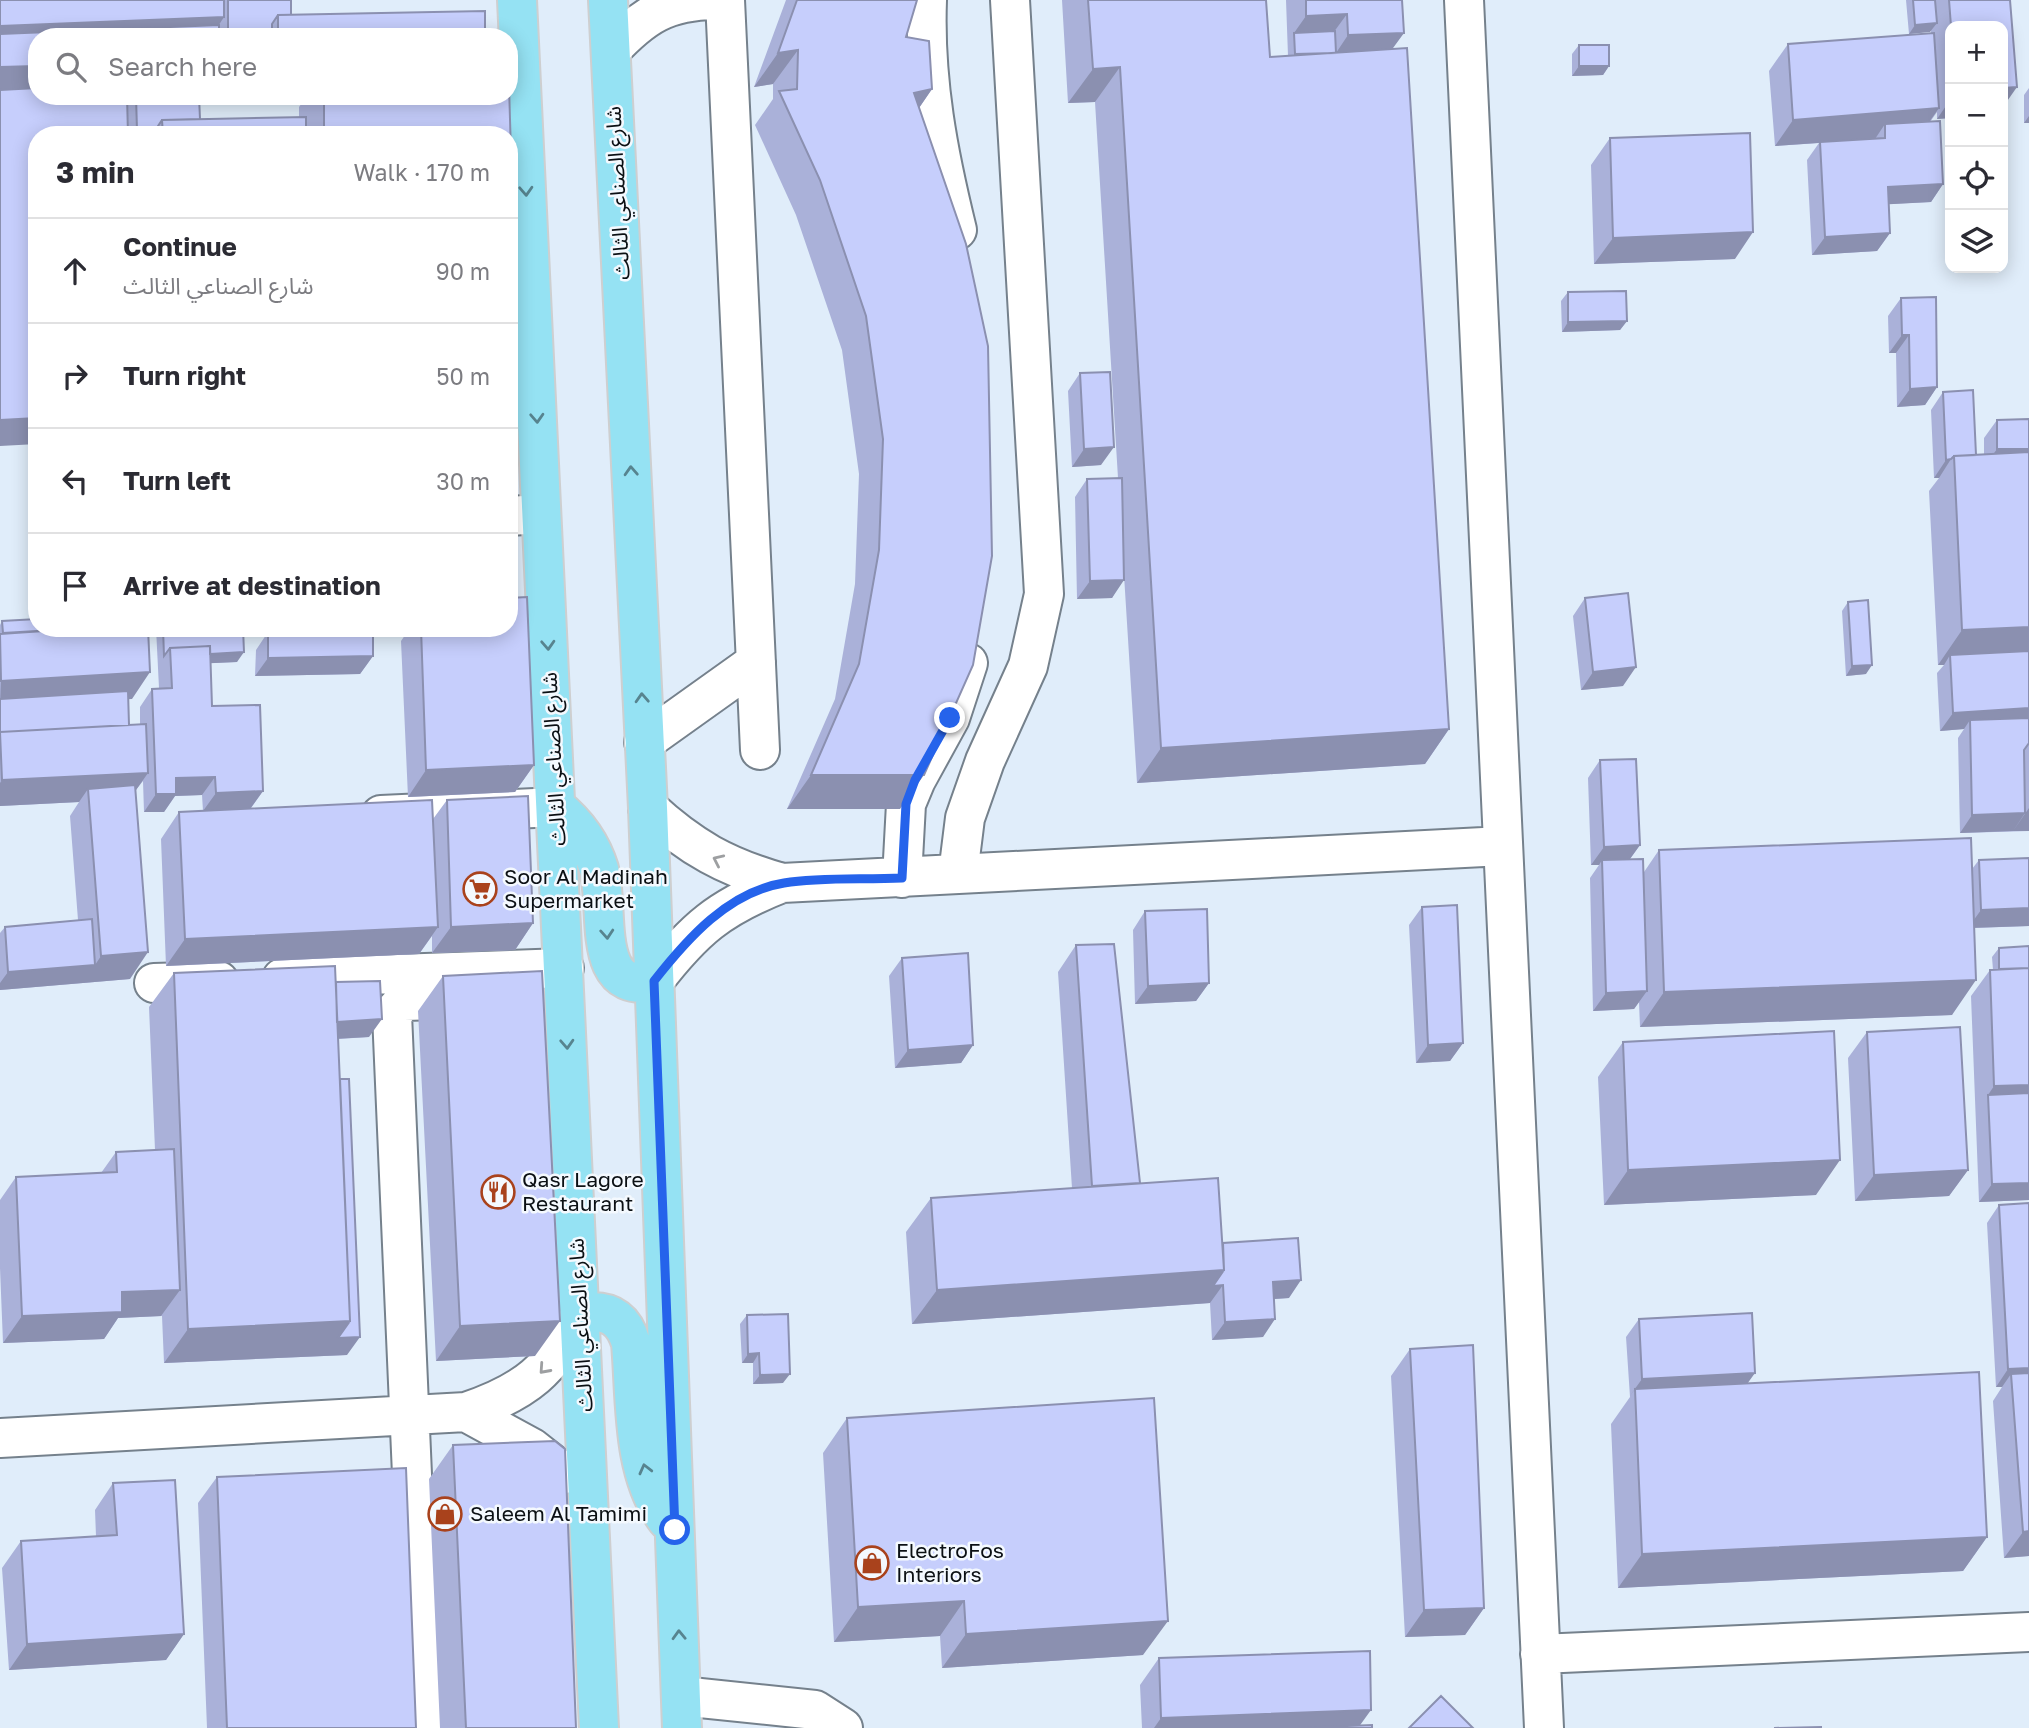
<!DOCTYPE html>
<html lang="en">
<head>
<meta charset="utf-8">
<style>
	:root { --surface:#fff; --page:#f2f2f3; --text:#2b2b33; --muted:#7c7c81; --line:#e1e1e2 }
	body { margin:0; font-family:"Golos Text","Noto Sans Arabic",sans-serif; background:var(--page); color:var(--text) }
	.controls { position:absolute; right:21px; top:21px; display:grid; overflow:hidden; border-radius:14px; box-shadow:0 4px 18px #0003 }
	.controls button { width:63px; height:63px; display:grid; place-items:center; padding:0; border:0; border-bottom:2px solid var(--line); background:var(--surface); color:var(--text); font:35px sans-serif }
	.stop { position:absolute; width:21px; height:21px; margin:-16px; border:5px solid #2563eb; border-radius:50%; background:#fff }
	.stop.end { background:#2563eb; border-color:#fff; box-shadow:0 2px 7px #0008 }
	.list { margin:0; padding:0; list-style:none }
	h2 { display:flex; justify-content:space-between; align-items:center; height:91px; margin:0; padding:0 28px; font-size:30px }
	h2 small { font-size:23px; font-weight:400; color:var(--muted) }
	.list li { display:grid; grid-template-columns:46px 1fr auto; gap:21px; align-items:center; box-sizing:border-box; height:105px; padding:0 28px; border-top:2px solid var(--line) }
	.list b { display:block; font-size:26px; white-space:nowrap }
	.list p { margin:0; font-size:23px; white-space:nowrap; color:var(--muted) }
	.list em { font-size:23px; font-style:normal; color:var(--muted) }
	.icon { flex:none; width:38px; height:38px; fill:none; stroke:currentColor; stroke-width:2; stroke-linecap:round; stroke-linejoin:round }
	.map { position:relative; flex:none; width:2029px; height:1728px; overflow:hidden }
	.search { position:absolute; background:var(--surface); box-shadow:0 4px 18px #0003; left:28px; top:28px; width:490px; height:77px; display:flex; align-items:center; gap:18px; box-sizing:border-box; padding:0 24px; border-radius:28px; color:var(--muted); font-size:26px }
	.panel { position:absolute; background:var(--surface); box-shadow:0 4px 18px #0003; left:28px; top:126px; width:490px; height:511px; border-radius:28px }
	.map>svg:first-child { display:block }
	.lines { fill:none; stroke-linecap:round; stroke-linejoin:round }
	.minor-casing { stroke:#75818c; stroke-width:42 }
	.major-casing { stroke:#cecfd0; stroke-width:42 }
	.minor { stroke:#fff; stroke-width:38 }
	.major { stroke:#95e2f3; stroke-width:38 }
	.wall { fill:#aab1d9 }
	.shaded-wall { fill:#8b90b0 }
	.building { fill:#c6cefc; stroke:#8b90b0; stroke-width:2 }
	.oneway { stroke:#57848f }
	.oneway2 { stroke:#9d9fa1 }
	.route { stroke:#2563eb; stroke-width:9 }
	.labels { text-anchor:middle; stroke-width:5; stroke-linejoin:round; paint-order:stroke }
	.street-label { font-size:21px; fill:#0b1014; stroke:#f4f9fe }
	.poi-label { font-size:21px; fill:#0b1014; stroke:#f4f9fe; text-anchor:start }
</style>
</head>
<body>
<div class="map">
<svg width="2029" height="1728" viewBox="0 0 2029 1728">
	<rect width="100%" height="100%" fill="#e0edfa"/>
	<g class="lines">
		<defs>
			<path id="minor" d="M725 0 760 750
				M927 0C924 80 938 153 957 230
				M1464 0 1544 1728
				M611 50C644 15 666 1 715 0
				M509 516 541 514
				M644 742 756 662
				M648 808C691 848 726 867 782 883
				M381 815 556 807
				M958 874 965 818 985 761 1028 666 1044 594 1010 0
				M902 878 906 804 916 780 950 718 968 663
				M282 978 564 968
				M654 981C694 929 720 907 782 883L1503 846
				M154 983 219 981
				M466 1412 532 1448 565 1474
				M0 1438 466 1412C526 1392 552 1370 581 1313
				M1540 1654 2029 1632
				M681 1696 815 1710 843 1728
				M423 1728 392 1014 404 1001 477 999"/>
			<path id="major" d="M517 0 599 1728
				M608 0 648 808 682 1728
				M556 807C577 824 591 843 599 869 610 909 590 996 654 981
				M581 1313C608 1309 623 1317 631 1343 636 1400 631 1472 667 1520"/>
		</defs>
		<use href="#minor" class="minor-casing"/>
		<use href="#major" class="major-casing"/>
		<use href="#minor" class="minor"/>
		<use href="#major" class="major"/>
	</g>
	<path class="wall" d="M0 0H291V15L485 37H37V96H199L200 120 299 117V107L307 96H509V135H37Z
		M786 0H917L906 37 932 89 919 108 900 809H787L835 699 855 584 859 474 842 350 796 215 755 125 773 99V84L754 87Z
		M1062 0H1266L1270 57 1288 56 1286 0H1402L1392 49 1449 729 1425 764 1137 783 1124 575 1112 598 1077 599 1075 497 1087 479 1118 478 1095 102 1068 103Z
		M1906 0H2010L2003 26H1950V118L1937 119V112L1930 122 1943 184 1931 202 1889 204 1890 233 1877 251 1812 255 1807 160 1819 143 1775 146 1769 71 1788 44 1931 33V31L1909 34Z
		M1579 45 1609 66 1603 75 1572 76V54Z
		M2029 88V123H2024V95Z
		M1610 138 1735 259 1594 264 1591 165Z
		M1568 292 1627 321 1620 330 1562 332 1561 301Z
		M1901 298 1937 387 1925 405 1897 407 1896 353H1889L1888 316Z
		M1080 373 1101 465 1072 467 1068 391Z
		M1943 392 1976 455H1984V438L1997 420 2029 419V831L1960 833 1958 738 1964 729 1940 731 1937 673 1944 665H1938L1929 491 1939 478H1934L1931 410Z
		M1585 598 1623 686 1581 690 1573 616Z
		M1848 602 1866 674 1846 676 1842 611Z
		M2 621 132 699H128L129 725 140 724V707L152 689 159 688 156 628H243L237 662 210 663 212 706 263 791 251 808 433 819 447 800 533 923 515 950 432 953V936L419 954 166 966 161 839 179 812 203 811 202 795 175 796 164 812H144L143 781 135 791 130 979 0 990V933L5 927 78 920 70 816 79 802 0 806V625Z
		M290 628H373V656L360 674 255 676 256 650 268 632 290 631Z
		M410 628H509L534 765 515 792 408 797 401 641Z
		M1600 760 1640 845 1630 859 1644 872 1659 850 1972 869 1979 860 2029 926 1974 928 1952 1015 1640 1027 1639 1002 1634 1009 1593 1011 1590 878 1599 865H1591L1588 778Z
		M1422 907 1463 1043 1450 1061 1416 1063 1409 925Z
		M1145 911 1209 983 1196 1001 1135 1004 1133 930Z
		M1076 945 1140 1183 1223 1243 1289 1298 1274 1299 1263 1337 1212 1340 1210 1303 912 1324 906 1232 931 1198 1072 1188 1058 972Z
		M1999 948 2029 1200 1979 1202 1971 996 1990 970H1993L1992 957Z
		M902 958 973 1045 961 1063 895 1068 889 976Z
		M174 973 336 982 369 1037 338 1039 347 1355 164 1363 162 1316 118 1318 104 1339 3 1343 0 1268V1200L16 1177 101 1173 116 1152 155 1150 149 1007Z
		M443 976 535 1356 436 1361 418 1011Z
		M1867 1032 1968 1170 1949 1196 1855 1201 1848 1058Z
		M1623 1042 1816 1195 1604 1205 1598 1077Z
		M2029 1203V1556L2004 1558 1993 1401 2002 1387H1996L1987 1223 1999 1205Z
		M747 1315 783 1383 753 1384V1363H742L740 1324Z
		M1639 1319 1747 1383 1987 1537 1963 1571 1618 1588 1611 1424 1630 1397 1626 1337Z
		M1410 1349 1484 1608 1465 1635 1405 1637 1391 1376Z
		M847 1418 1143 1655 942 1668 940 1636 834 1642 823 1453Z
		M453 1445 576 1728H440L429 1479Z
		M217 1477 416 1728H207L198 1503Z
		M113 1483 184 1634 166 1660 9 1670 2 1568 21 1541 96 1536 95 1510Z
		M1159 1658 1360 1726 1372 1728H1142L1140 1685Z"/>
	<path class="shaded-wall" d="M1347 14 1328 40 1294 33 1306 16Z
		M224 17 211 37 0 60V26Z
		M1937 23 1930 32 1909 34 1915 25Z
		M1404 33 1385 59 1330 62 1348 35Z
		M798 50 773 84 754 87 778 53Z
		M37 66V92L0 93V67Z
		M1579 66H1609L1603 75 1572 76Z
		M1120 67 1095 102 1068 103 1093 69Z
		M2017 87 2003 107V88Z
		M932 89 908 124 914 93Z
		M1950 100V118L1937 119Z
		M1939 108 1920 135 1885 124 1875 139 1775 146 1793 120Z
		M2029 116V123H2024Z
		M156 129 152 135H134L137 130Z
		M1943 184 1931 202 1875 205 1888 187Z
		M1753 232 1735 259 1594 264 1613 238Z
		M1890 233 1877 251 1812 255 1825 237Z
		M1627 321 1620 330 1562 332 1568 322Z
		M1902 335H1909L1896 353H1889Z
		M1937 387 1925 405 1897 407 1910 389Z
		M37 418V444L0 446V420Z
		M1114 447 1101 465 1072 467 1084 449Z
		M1997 449H2029V466L1984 467Z
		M1951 459 1939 478H1934L1946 460Z
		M1124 580 1112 598 1077 599 1090 581Z
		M2029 627V660L1950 655 1944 665H1938L1962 630Z
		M244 652 237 662 171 665V656Z
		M373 656 360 674 255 676 268 658Z
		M1872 665 1866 674 1846 676 1852 666Z
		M1636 667 1623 686 1581 690 1593 672Z
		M150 672 132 699 0 706 1 681Z
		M2029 708V718L1970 720 1964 729 1940 731 1953 713Z
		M1449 729 1425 764 1137 783 1161 748Z
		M534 765 515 792 408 797 426 770Z
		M148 773 129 800 88 789 79 802 0 806V783L2 780Z
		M811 775H924L900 809H787Z
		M215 777 202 795 175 796 164 812H144L156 794 176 778Z
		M263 791 250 809 203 811 216 793Z
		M2029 808V831H2013Z
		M2025 813 2013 831 1960 833 1972 815Z
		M1640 845 1627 863 1602 860 1599 865H1591L1604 847Z
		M2029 908V926L1968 928 1981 910Z
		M533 923 515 950 432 953 451 927Z
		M438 927 419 954 166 966 185 939Z
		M148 952 130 979 83 983 101 956Z
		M95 965 83 983 0 990V983L8 972Z
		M1976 980 1952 1015 1640 1027 1664 992Z
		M1209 983 1196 1001 1135 1004 1148 986Z
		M1647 991 1634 1009 1593 1011 1606 993Z
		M382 1019 369 1037 315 1040 327 1022Z
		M1463 1043 1450 1061 1416 1063 1428 1045Z
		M973 1045 961 1063 895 1068 908 1050Z
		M2029 1085V1111L1988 1095 1994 1086Z
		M1840 1160 1816 1195 1604 1205 1628 1170Z
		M1968 1170 1949 1196 1855 1201 1874 1175Z
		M2029 1183V1200L1979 1202 1992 1184Z
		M1224 1270 1223 1285 1210 1303 912 1324 937 1290Z
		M1301 1280 1289 1298 1261 1300 1273 1282Z
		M180 1290 161 1316 118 1318 104 1339 3 1343 22 1316 122 1292Z
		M1275 1319 1263 1337 1212 1340 1225 1322Z
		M350 1321 360 1337 347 1355 164 1363 188 1329Z
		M560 1321 535 1356 436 1361 460 1326Z
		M759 1353 753 1363H742L748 1354Z
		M2029 1368V1385L2011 1374 2002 1387H1996L2008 1369Z
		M1755 1373 1742 1391 1635 1389 1629 1397 1642 1379Z
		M790 1374 783 1383 753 1384 760 1375Z
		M2029 1531V1556L2004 1558 2023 1532Z
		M1987 1537 1963 1571 1618 1588 1642 1554Z
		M964 1601 940 1636 834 1642 858 1607Z
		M1484 1608 1465 1635 1405 1637 1424 1610Z
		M1168 1621 1143 1655 942 1668 966 1634Z
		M184 1634 166 1660 9 1670 27 1644Z
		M1371 1710 1358 1728H1154L1161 1718Z"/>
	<path class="building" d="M0 0H224V17L0 26Z
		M228 0H291V15H278L272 24V37H228Z
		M797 0H917L906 37 929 41 932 89 914 93 966 244 988 346 992 556 973 665 924 775H811L859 664 879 550 883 439 866 316 820 180 779 91 797 89 798 50 778 53Z
		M1088 0H1266L1270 57 1407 48 1449 729 1161 748 1120 67 1093 69Z
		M1306 0H1402L1404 33 1348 35 1347 14 1306 16Z
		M1913 0H1935L1937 23 1915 25Z
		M1949 0H2010L2017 87 2003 88V26H1951Z
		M485 11V37H278V15Z
		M219 25V37H37V66L0 67V34Z
		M1335 31 1336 53 1295 54 1294 33Z
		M1934 33 1939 108 1793 120 1788 44Z
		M1579 45H1609V66H1579Z
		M509 85 513 222H509V135H324V96H509Z
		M37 88V96H127L128 135H37V418L0 420V90Z
		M136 96H199L200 119 162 120 156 129 137 130Z
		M306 117V135H163L162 120Z
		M1940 121 1943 184 1888 187 1890 233 1825 237 1820 142 1885 138V124Z
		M1750 133 1753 232 1613 238 1610 138Z
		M509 273 512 387H509Z
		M1626 291 1627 321 1568 322V292Z
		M1936 297 1937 387 1910 389 1909 335H1902L1901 298Z
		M1110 372 1114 447 1084 449 1080 373Z
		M1973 390 1976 455 1954 456 1951 459 1946 460 1943 392Z
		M2029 419V449H1997V420Z
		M2029 452V627L1962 630 1954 456Z
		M1122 478 1124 580 1090 581 1087 479Z
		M1628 593 1636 667 1593 672 1585 598Z
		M527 597 534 765 426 770 421 628H509V598Z
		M1868 600 1872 665 1852 666 1848 602Z
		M37 619V628H88L3 633 2 621Z
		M88 628H148L150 672 1 681 0 634Z
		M163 628H243L244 652 210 654V646L170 648 164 656Z
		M303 628H373V656L268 658V632L303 631Z
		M210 646 212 706 260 705 263 791 216 793 215 777 176 778V794H156L152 689 172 688 170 648Z
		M2029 651V708L1953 713 1950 655Z
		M128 691 129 725 0 732V699Z
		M2029 718V743L2024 750 2025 813 1972 815 1970 720Z
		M146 724 148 773 2 780 0 732Z
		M1636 759 1640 845 1604 847 1600 760Z
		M135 785 148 952 101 956 88 789Z
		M528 796 533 923 451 927 447 800Z
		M432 800 438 927 185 939 179 812Z
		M1971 838 1976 980 1664 992 1659 850Z
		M2029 858V908L1981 910 1979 860Z
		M1643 859 1647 991 1606 993 1602 860Z
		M1457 905 1463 1043 1428 1045 1422 907Z
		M1207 909 1209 983 1148 986 1145 911Z
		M92 919 95 965 8 972 5 927Z
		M1114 944 1140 1183 1092 1186 1076 945Z
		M2029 946V968L1999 969V948Z
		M968 953 973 1045 908 1050 902 958Z
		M335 966 350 1321 188 1329 174 973Z
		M2029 968V1085L1994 1086 1990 970Z
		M542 971 560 1321 460 1326 443 976Z
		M380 981 382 1019 337 1022 336 982Z
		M1960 1027 1968 1170 1874 1175 1867 1032Z
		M1834 1031 1840 1160 1628 1170 1623 1042Z
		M340 1079H349L360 1337 338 1338 350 1321Z
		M2029 1093V1183L1992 1184 1988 1095Z
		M174 1149 180 1290 122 1292V1312L22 1316 16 1177 117 1172 116 1152Z
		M1218 1178 1224 1270 937 1290 931 1198Z
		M2029 1203V1368L2008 1369 1999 1205Z
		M1298 1238 1301 1280 1273 1282 1275 1319 1225 1322 1223 1285 1213 1286 1224 1270 1223 1243Z
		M1752 1313 1755 1373 1642 1379 1639 1319Z
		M788 1314 790 1374 760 1375 759 1353 748 1354 747 1315Z
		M1473 1345 1484 1608 1424 1610 1410 1349Z
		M1979 1372 1987 1537 1642 1554 1635 1389Z
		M2029 1373V1531L2023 1532 2011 1374Z
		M1154 1398 1168 1621 966 1634 964 1601 858 1607 847 1418Z
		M555 1441 565 1449 576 1728H466L453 1445Z
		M406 1468 416 1728H227L217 1477Z
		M175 1480 184 1634 27 1644 21 1541 117 1535 113 1483Z
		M1370 1651 1371 1710 1161 1718 1159 1658Z
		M1441 1696 1473 1728H1409Z
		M1372 1725V1728H1296Z
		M1821 1727V1728H1774Z"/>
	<defs><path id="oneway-chevron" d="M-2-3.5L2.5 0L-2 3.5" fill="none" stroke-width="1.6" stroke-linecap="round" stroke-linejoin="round" transform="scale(1.75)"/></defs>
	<g class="oneway">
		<use href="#oneway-chevron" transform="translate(526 191) rotate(87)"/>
		<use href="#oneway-chevron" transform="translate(537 418) rotate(87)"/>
		<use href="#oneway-chevron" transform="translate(631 471) rotate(-93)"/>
		<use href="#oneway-chevron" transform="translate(548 645) rotate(87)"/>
		<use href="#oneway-chevron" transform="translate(642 698) rotate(-93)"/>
		<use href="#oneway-chevron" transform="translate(607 934) rotate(86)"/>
		<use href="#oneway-chevron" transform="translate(567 1044) rotate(87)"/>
		<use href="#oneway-chevron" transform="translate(645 1469) rotate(-104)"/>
		<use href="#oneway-chevron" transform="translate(679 1635) rotate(-92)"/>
	</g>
	<g class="oneway2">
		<use href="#oneway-chevron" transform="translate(718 860) rotate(-155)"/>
		<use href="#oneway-chevron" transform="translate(544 1369) rotate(132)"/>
	</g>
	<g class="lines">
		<path class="route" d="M675 1530 654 981C687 939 728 892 784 883 822 877 863 880 902 878L906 804 915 780 950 718"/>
	</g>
	<defs>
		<symbol id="supermarket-ring" viewBox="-11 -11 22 22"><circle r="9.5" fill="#f4f9fe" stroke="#a9421c" stroke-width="1.5"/><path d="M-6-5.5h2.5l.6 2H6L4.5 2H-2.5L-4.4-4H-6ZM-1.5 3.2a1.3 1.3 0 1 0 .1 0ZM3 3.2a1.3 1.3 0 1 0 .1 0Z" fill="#a9421c"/></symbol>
		<symbol id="restaurant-ring" viewBox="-11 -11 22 22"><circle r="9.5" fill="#f4f9fe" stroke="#a9421c" stroke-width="1.5"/><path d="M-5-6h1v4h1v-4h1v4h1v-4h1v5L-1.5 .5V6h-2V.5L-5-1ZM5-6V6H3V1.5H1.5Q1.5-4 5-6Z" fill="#a9421c"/></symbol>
		<symbol id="shop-ring" viewBox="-11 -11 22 22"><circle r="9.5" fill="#f4f9fe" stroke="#a9421c" stroke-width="1.5"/><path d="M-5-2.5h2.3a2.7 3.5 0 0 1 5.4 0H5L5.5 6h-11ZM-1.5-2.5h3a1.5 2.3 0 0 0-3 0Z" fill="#a9421c"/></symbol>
	</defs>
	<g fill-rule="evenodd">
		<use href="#supermarket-ring" x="461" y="870" width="38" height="38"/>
		<use href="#restaurant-ring" x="479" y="1173" width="38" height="38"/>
		<use href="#shop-ring" x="426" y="1495" width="38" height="38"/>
		<use href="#shop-ring" x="853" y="1544" width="38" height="38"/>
	</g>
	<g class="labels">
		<g class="street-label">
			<text transform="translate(618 193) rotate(-93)" y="7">شارع الصناعي الثالث</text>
			<text transform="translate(554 759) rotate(-93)" y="7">شارع الصناعي الثالث</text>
			<text transform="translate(581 1325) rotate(-93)" y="7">شارع الصناعي الثالث</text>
		</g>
		<g class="poi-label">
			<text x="504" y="884">Soor Al Madinah<tspan x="504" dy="24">Supermarket</tspan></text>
			<text x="522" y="1187">Qasr Lagore<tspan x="522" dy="24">Restaurant</tspan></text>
			<text x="470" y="1521">Saleem Al Tamimi</text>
			<text x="896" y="1558">ElectroFos<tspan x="896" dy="24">Interiors</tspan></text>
		</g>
	</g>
</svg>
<div class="controls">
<button>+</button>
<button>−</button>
<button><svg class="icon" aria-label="locate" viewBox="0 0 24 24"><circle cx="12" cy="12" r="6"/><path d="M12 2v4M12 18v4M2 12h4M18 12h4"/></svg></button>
<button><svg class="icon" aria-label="layers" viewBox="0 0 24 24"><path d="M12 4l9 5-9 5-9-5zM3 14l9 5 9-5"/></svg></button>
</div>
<div class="stop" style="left:675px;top:1530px"></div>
<div class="stop end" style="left:950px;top:718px"></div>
<div class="search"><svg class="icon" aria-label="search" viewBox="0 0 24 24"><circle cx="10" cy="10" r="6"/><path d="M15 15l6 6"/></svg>Search here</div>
<section class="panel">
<h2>3 min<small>Walk · 170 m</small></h2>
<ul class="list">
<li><svg class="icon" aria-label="ahead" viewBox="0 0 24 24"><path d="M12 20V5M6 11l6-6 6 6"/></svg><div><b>Continue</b><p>شارع الصناعي الثالث</p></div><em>90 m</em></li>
<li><svg class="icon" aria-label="right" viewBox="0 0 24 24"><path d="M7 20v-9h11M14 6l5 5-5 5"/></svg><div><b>Turn right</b></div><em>50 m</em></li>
<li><svg class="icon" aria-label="left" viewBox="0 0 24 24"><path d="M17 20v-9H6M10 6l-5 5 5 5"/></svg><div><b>Turn left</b></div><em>30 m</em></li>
<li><svg class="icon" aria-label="arrive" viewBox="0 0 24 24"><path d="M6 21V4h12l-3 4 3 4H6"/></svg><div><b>Arrive at destination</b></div></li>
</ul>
</section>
</div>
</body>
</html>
